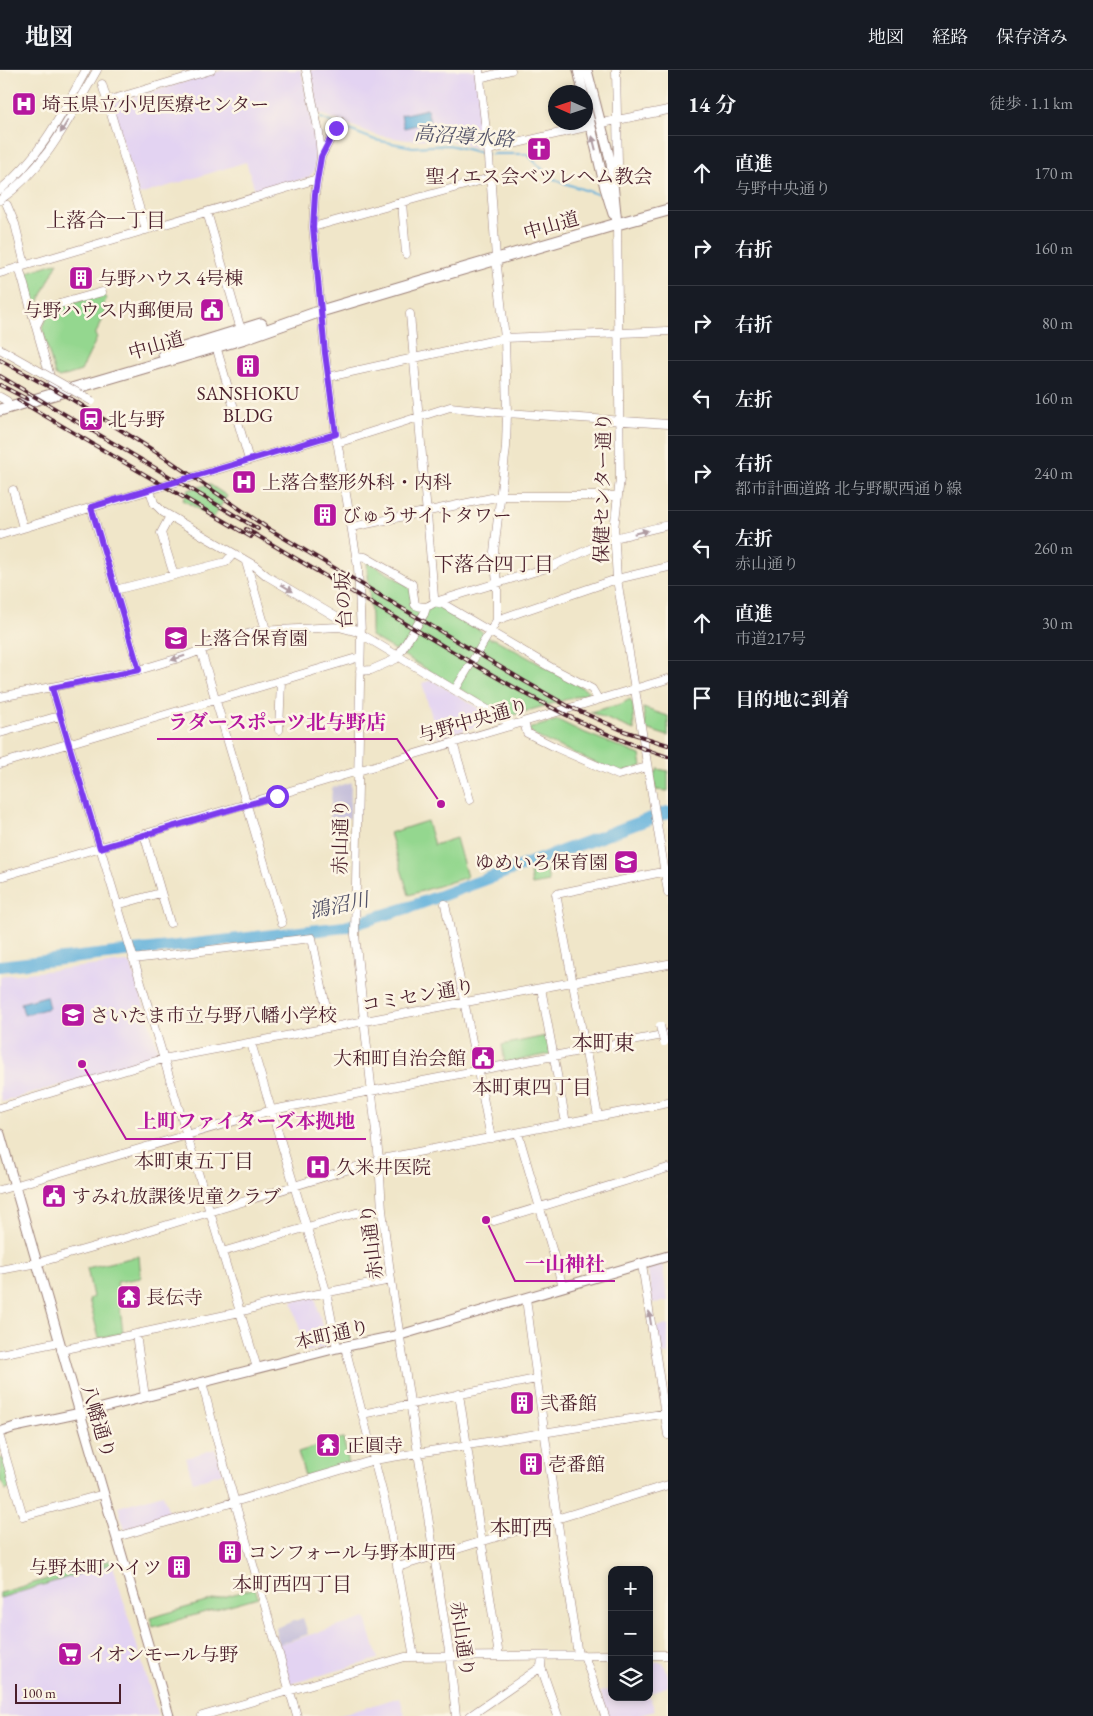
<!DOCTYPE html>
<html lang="ja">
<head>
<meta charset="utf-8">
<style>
	:root { --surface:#171b24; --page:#20242c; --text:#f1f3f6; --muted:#9ea1a6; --line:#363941 }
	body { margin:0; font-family:"EB Garamond","Noto Serif JP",serif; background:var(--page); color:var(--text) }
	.controls { position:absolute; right:15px; bottom:15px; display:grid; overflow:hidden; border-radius:10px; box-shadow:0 2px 8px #0003 }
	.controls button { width:45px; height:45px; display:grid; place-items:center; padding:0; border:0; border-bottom:1px solid var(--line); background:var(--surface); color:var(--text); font:25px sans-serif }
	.compass { position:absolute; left:548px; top:15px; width:45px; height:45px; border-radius:50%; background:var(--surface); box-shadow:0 2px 8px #0003; rotate:273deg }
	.scale { position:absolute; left:15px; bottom:12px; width:106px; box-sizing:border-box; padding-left:5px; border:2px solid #4a1f2b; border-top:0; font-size:14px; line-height:18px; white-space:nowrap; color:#4a1f2b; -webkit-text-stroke:4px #fcf5e5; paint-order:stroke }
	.stop { position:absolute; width:15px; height:15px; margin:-11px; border:4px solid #7c3aed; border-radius:50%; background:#fff }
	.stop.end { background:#7c3aed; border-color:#fff; box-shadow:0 1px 5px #0008 }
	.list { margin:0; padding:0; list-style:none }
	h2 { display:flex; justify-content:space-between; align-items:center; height:65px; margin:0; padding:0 20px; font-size:21px }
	h2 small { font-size:16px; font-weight:400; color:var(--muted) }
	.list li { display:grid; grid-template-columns:32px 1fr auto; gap:15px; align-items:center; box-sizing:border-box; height:75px; padding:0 20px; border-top:1px solid var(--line) }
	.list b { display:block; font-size:19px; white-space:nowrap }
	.list p { margin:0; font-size:16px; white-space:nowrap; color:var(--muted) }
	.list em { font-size:16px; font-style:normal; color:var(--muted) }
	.icon { flex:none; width:28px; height:28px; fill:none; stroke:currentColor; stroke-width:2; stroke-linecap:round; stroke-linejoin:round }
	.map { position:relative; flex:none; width:668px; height:1646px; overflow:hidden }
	header { display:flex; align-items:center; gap:30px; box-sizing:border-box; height:70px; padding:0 25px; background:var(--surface); border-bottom:1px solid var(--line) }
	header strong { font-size:24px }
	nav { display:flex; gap:28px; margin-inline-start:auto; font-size:18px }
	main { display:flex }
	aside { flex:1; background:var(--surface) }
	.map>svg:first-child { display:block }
	.built { fill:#e3d3f2 }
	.industrial { fill:#c6c0da }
	.green { fill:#94d78f; stroke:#6f7b5d }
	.water { fill:#61b0db; stroke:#566883 }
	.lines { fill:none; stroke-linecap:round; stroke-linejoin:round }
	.stream { stroke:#61b0db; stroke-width:2 }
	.river { stroke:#61b0db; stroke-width:12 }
	.minor-casing { stroke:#9d827a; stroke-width:9 }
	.major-casing { stroke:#9d827a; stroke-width:11 }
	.highway-casing { stroke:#9d827a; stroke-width:13 }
	.minor { stroke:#fff; stroke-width:8 }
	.major { stroke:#fff; stroke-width:9 }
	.highway { stroke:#fff; stroke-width:11 }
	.rail-casing { stroke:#4a1f2b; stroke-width:4 }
	.rail { stroke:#fcf5e5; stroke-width:2; stroke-dasharray:5.5; stroke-linecap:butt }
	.minor-bridge-casing { stroke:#9d827a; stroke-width:9; stroke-linecap:butt }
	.minor-bridge { stroke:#fff; stroke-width:8 }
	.oneway { fill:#ae9aa0 }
	.route { stroke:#7c3aed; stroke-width:6 }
	.labels { text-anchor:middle; stroke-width:5; stroke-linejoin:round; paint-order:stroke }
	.poi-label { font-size:19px; fill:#4a1f2b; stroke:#fcf5e5; text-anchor:start }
	.street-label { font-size:19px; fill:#4a1f2b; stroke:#fcf5e5 }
	.water-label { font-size:20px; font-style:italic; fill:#525269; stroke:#fcf5e5 }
	.neighbourhood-label { font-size:20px; fill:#4a1f2b; stroke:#fcf5e5 }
	.quarter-label { font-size:21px; fill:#4a1f2b; stroke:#fcf5e5 }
	.leader { fill:none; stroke:#b5179e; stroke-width:2 }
	.callout-dot { fill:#b5179e; stroke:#fcf5e5; stroke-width:2 }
	.callout-label { font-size:20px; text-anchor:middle; font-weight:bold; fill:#b5179e; stroke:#fcf5e5; stroke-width:5; stroke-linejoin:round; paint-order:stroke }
</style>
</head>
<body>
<header>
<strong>地図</strong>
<nav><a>地図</a><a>経路</a><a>保存済み</a></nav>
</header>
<main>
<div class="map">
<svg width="668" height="1646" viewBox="0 0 668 1646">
	<rect width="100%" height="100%" fill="#fcf5e5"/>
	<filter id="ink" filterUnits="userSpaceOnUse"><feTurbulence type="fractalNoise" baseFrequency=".02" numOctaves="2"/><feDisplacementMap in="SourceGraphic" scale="10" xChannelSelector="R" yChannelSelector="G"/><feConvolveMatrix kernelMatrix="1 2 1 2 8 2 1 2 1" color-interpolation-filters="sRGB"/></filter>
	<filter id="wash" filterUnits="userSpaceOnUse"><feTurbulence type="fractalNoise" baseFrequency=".0096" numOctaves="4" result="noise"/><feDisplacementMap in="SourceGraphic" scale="20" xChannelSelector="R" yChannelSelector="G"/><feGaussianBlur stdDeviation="1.12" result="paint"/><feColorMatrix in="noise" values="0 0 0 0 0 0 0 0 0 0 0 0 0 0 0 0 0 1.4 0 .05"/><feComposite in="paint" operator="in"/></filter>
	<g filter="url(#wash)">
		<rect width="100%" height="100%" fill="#f0e6c9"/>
		<path class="built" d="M224 0H301L316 69 315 100 309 107 256 123 246 92 139 125 112 36 114 33Z
			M310 0H477L485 78 482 79 444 69 407 70 376 65 318 43Z
			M432 610 493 647 492 652 438 668 422 613Z
			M126 892 131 894 159 983 157 987 2 1032 0 1024V906Z
			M662 1194 668 1231 652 1233 648 1201 650 1198Z
			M315 1226 327 1277 306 1282 292 1231Z
			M668 1255V1284L661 1285 656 1257Z
			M215 1379 223 1403 193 1412 186 1388Z
			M163 1424 170 1447 125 1460 118 1437Z
			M111 1489 158 1646H0V1523Z
			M366 1548 378 1589 290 1614 279 1574Z
			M649 1592H663L668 1605V1616L649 1624Z
			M612 1618V1627H649V1625L655 1641 636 1646H609L600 1622Z
			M400 1627 405 1646H338Z"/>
		<path class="industrial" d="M351 712 350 748 330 747 332 718Z
			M303 1548 308 1564 279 1574 275 1558Z"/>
		<path class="green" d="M58 192 37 235 42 238 37 247 25 203Z
			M101 224 107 228 102 237 106 243 95 265 97 268 81 301 59 308 55 305 42 257 51 240Z
			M209 414 227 426 213 448 183 430 188 420Z
			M367 491 407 515 411 520 414 538 438 535 481 561 490 569H495L588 621V623L507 647 371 566V547Z
			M630 629 633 634 634 660 590 642 621 634Z
			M643 638 668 646V666L646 659Z
			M558 650 578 660 640 685 642 696 619 703 537 667 528 659Z
			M658 699 668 701V721L656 720 653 704 656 703Z
			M427 751 434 775 456 768 467 807 409 825 390 763Z
			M546 798 549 812 532 815 530 803Z
			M546 966 549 968 550 984 505 993 502 975Z
			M139 1186 141 1208 117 1212 123 1263 99 1268 89 1229 93 1227 87 1198Z
			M343 1368 349 1394 305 1406 298 1382Z
			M4 1388 13 1417 6 1420 0 1410V1389Z
			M111 1490 112 1494 0 1528V1523Z
			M255 1518 258 1527 153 1557 150 1548Z"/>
		<path class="water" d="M427 39 430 52 404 58 401 45Z
			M46 926 49 938 24 945 21 933Z"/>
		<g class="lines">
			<path class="stream" d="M321 48 335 54
				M339 56 375 70 413 77 449 75 487 84
				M492 84H527L550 107 561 112 597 124"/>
			<path class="river" d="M0 896 345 857 413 836 668 742"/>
		</g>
	</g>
	<g filter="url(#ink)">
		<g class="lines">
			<defs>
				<path id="minor" d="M306 0 319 63 321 87 315 124 313 157 325 283 336 364 358 497 361 563 355 865 379 1090 382 1140 391 1210 449 1581 456 1646
					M616 0 618 94
					M480 8 511 0
					M102 14 146 160
					M107 31 211 0
					M602 53 668 40
					M488 80 590 56
					M321 87 340 51
					M0 120C40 88 62 44 86 0
					M0 130C46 98 70 47 97 0
					M402 132 406 184
					M7 135 15 154 24 191
					M207 142 241 260
					M617 154 620 409 614 459 617 509 668 822
					M313 157 490 108
					M19 197 55 324
					M0 203 317 109
					M410 244 434 527 435 532
					M36 256 45 238 102 222
					M216 276 249 390
					M328 307 505 268 668 261
					M0 327 7 331
					M337 373 450 337 507 343 668 354
					M13 420 23 458
					M150 420 154 433 163 442 255 496 267 506 338 548 366 567 513 655
					M91 437 139 600
					M170 446 161 463 174 505
					M352 457 501 426H618
					M0 465 336 364
					M356 486 365 487 412 514 415 535C424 539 428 537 435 532L550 497 614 468 668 455
					M246 492 266 560
					M115 520 226 492 233 484
					M435 532 443 534 550 597 592 619 598 629
					M497 550 617 509 668 497
					M201 581 282 853
					M360 601 371 600 396 589 424 544 426 538
					M52 618 257 1298
					M455 620 497 550V514L494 482 506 377 507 343 505 268 496 188 489 87 479 0
					M0 627 139 600 186 586 229 569 258 561 339 557 354 561
					M524 652 527 663 557 678 618 705 647 697
					M279 660 281 611
					M0 663 59 646
					M453 673 470 730
					M0 694 360 587
					M144 764 170 853
					M0 807 668 609
					M445 834 491 1068
					M117 835 160 823
					M133 889 312 868 330 957
					M541 918 566 1053
					M251 973 326 1221 337 1278
					M0 1038 163 989 668 894
					M598 1046 556 824 667 801
					M518 1063 563 1217
					M0 1120 272 1040 668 964
					M494 1151 668 1098
					M222 1182 356 1143 382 1140
					M642 1194 668 1365
					M0 1200 37 1193 125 1168 382 1089 668 1033
					M526 1228C541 1348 560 1467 578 1585
					M136 1264 145 1327
					M345 1277 386 1436 414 1587
					M61 1280 240 1242 271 1233 391 1210
					M0 1284 59 1272
					M202 1312 218 1374 297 1646
					M459 1324 499 1586
					M362 1344 536 1309
					M0 1368 23 1446 104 1424
					M117 1467 374 1390 668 1343
					M398 1497 668 1415
					M584 1585 605 1646
					M649 1585H668
					M542 1586 541 1597 558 1646
					M202 1646 405 1587 612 1585
					M470 1646 541 1597"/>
				<path id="major" d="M578 0 583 22
					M587 0 611 93 617 154
					M586 35 605 118 613 144
					M0 1064 80 1343 169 1646
					M0 1362 15 1357 90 1341 337 1278 400 1265 668 1186"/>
				<path id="highway" d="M164 284 261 254
					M0 340 245 268 321 241 408 215 617 154 668 140"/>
			</defs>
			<use href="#minor" class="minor-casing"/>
			<use href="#major" class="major-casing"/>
			<use href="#highway" class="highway-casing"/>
			<use href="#minor" class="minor"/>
			<use href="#major" class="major"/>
			<use href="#highway" class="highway"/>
			<defs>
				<path id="rail" d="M0 290 73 330 167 389 269 459 524 611 568 636 624 661 668 675
					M0 306 258 459
					M0 315 27 329
					M18 330 251 467
					M246 459C309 496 372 534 435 571 510 616 584 660 668 687"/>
			</defs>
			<use href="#rail" class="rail-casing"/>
			<use href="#rail" class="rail"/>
			<defs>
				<path id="minor-bridge" d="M0 279 92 331
					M660 956 664 972"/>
			</defs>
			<use href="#minor-bridge" class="minor-bridge-casing"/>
			<use href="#minor-bridge" class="minor-bridge"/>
		</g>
		<defs><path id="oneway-solid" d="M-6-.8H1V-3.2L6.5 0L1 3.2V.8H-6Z" transform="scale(1.25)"/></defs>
		<g class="oneway">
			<use href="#oneway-solid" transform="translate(64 57) rotate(121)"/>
			<use href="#oneway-solid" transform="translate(594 73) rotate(-104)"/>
			<use href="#oneway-solid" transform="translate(641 462) rotate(-13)"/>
			<use href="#oneway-solid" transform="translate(287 518) rotate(31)"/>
			<use href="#oneway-solid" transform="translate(178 588) rotate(163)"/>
			<use href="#oneway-solid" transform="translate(650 1248) rotate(-99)"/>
		</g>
	</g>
	<g class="lines" filter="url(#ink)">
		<path class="route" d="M277 726 100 778 52 618 139 600 91 437 336 364 325 283 313 157 315 124 321 87 336 58"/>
	</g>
	<defs>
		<symbol id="hospital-square" viewBox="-11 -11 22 22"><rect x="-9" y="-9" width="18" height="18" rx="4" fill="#b5179e" stroke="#fcf5e5"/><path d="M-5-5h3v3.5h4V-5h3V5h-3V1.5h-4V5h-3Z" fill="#fff"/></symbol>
		<symbol id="church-square" viewBox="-11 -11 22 22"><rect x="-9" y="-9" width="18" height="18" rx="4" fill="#b5179e" stroke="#fcf5e5"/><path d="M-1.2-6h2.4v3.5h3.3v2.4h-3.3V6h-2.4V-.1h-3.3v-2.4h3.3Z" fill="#fff"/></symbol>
		<symbol id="building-square" viewBox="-11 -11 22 22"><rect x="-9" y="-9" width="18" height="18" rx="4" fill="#b5179e" stroke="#fcf5e5"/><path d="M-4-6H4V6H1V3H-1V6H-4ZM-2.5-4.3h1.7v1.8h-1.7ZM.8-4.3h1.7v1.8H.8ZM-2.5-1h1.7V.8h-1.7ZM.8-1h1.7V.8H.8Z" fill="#fff"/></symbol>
		<symbol id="civic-square" viewBox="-11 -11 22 22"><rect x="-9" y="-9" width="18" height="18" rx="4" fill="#b5179e" stroke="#fcf5e5"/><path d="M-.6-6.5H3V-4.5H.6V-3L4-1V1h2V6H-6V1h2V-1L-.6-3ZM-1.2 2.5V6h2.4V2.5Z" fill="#fff"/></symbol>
		<symbol id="station-square" viewBox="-11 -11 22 22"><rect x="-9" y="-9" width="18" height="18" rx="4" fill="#b5179e" stroke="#fcf5e5"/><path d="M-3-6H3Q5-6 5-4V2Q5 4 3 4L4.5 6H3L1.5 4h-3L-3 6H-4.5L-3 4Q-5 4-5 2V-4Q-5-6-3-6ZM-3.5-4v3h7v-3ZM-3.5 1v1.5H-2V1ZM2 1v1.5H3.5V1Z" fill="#fff"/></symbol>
		<symbol id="school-square" viewBox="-11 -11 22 22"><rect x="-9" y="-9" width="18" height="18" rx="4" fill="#b5179e" stroke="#fcf5e5"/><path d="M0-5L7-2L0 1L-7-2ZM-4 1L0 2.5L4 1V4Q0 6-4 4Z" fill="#fff"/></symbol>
		<symbol id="temple-square" viewBox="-11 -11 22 22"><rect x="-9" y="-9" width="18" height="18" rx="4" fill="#b5179e" stroke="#fcf5e5"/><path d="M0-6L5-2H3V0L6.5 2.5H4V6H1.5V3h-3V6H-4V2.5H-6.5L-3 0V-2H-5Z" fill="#fff"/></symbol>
		<symbol id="supermarket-square" viewBox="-11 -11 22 22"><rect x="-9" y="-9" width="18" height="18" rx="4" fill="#b5179e" stroke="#fcf5e5"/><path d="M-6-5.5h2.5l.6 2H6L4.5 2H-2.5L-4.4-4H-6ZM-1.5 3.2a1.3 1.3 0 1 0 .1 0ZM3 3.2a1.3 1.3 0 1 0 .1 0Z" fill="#fff"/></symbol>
	</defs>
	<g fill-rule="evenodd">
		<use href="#hospital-square" x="10" y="20" width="28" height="28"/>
		<use href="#church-square" x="525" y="65" width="28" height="28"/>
		<use href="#building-square" x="67" y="194" width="28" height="28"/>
		<use href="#civic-square" x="198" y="226" width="28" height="28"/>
		<use href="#building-square" x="234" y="282" width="28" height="28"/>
		<use href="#station-square" x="77" y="335" width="28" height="28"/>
		<use href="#hospital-square" x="230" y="398" width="28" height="28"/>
		<use href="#building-square" x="311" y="431" width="28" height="28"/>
		<use href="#school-square" x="162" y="554" width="28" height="28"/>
		<use href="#school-square" x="612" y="778" width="28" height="28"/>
		<use href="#school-square" x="59" y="931" width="28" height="28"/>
		<use href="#civic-square" x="469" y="974" width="28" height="28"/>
		<use href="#hospital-square" x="304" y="1083" width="28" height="28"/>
		<use href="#civic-square" x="40" y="1112" width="28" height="28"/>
		<use href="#temple-square" x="115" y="1213" width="28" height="28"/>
		<use href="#building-square" x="508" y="1319" width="28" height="28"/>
		<use href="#temple-square" x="314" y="1361" width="28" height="28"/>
		<use href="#building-square" x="517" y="1380" width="28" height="28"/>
		<use href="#building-square" x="216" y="1468" width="28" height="28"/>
		<use href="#building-square" x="165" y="1483" width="28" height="28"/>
		<use href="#supermarket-square" x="56" y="1570" width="28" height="28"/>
	</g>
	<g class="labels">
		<g class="poi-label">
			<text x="42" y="41">埼玉県立小児医療センター</text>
			<text x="539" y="113" text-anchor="middle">聖イエス会ベツレヘム教会</text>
			<text x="98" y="215">与野ハウス 4号棟</text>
			<text x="194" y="247" text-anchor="end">与野ハウス内郵便局</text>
			<text x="248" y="330" text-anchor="middle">SANSHOKU<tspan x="248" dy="22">BLDG</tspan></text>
			<text x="108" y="356">北与野</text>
			<text x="262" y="419">上落合整形外科・内科</text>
			<text x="342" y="452">びゅうサイトタワー</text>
			<text x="194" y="575">上落合保育園</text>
			<text x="608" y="799" text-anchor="end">ゆめいろ保育園</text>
			<text x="90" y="952">さいたま市立与野八幡小学校</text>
			<text x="466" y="995" text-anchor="end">大和町自治会館</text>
			<text x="336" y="1104">久米井医院</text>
			<text x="72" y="1133">すみれ放課後児童クラブ</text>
			<text x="146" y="1234">長伝寺</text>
			<text x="540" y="1340">弐番館</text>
			<text x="346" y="1382">正圓寺</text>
			<text x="548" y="1401">壱番館</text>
			<text x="248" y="1489">コンフォール与野本町西</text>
			<text x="162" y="1504" text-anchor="end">与野本町ハイツ</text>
			<text x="88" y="1591">イオンモール与野</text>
		</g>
		<g class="street-label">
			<text transform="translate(551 155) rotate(-16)" y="7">中山道</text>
			<text transform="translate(156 275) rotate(-16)" y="7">中山道</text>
			<text transform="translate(602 418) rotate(-89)" y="7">保健センター通り</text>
			<text transform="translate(343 530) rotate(-93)" y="7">台の坂</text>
			<text transform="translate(473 650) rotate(-16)" y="7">与野中央通り</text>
			<text transform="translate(340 767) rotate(-89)" y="7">赤山通り</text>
			<text transform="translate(418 925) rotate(-10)" y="7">コミセン通り</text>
			<text transform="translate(371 1172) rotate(-97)" y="7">赤山通り</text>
			<text transform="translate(332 1264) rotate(-13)" y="7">本町通り</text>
			<text transform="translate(99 1351) rotate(73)" y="7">八幡通り</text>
			<text transform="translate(463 1569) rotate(82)" y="7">赤山通り</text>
		</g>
		<g class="water-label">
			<text transform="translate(464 66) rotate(4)" y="7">高沼導水路</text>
			<text transform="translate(339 835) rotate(-12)" y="7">鴻沼川</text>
		</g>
		<g class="neighbourhood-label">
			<text x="106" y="157">上落合一丁目</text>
			<text x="494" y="501">下落合四丁目</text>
			<text x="532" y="1024">本町東四丁目</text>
			<text x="194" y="1098">本町東五丁目</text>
			<text x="292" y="1521">本町西四丁目</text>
		</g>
		<g class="quarter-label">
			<text x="603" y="980">本町東</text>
			<text x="521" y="1465">本町西</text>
		</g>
	</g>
	<path class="leader" d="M441 734L397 669H157M82 994L126 1069H366M486 1150L515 1211H615"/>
	<g class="callout-dot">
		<circle cx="441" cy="734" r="5"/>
		<circle cx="82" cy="994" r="5"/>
		<circle cx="486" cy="1150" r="5"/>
	</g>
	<g class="callout-label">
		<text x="277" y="659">ラダースポーツ北与野店</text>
		<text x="246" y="1058">上町ファイターズ本拠地</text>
		<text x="565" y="1201">一山神社</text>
	</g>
</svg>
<div class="controls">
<button>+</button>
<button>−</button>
<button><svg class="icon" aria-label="layers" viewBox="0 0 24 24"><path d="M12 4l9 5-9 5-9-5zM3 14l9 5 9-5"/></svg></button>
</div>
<svg class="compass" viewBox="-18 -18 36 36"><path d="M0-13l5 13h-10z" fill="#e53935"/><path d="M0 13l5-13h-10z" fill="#9ea1a6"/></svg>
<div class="scale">100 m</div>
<div class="stop" style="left:277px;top:726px"></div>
<div class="stop end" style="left:336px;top:58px"></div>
</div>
<aside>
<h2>14 分<small>徒歩 · 1.1 km</small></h2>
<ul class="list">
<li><svg class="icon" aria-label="ahead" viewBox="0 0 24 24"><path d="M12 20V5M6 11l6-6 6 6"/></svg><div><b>直進</b><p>与野中央通り</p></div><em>170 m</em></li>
<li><svg class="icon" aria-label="right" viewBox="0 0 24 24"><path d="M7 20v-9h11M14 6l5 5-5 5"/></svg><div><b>右折</b></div><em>160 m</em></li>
<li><svg class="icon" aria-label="right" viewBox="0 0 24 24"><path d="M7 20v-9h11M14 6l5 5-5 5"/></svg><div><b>右折</b></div><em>80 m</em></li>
<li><svg class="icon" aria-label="left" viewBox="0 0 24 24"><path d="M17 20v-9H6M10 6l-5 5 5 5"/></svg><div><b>左折</b></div><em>160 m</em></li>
<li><svg class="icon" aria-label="right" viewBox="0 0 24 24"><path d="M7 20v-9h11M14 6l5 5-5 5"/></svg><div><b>右折</b><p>都市計画道路 北与野駅西通り線</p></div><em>240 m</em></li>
<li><svg class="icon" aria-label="left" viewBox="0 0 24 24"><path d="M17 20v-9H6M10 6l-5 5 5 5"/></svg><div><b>左折</b><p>赤山通り</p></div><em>260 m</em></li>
<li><svg class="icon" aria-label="ahead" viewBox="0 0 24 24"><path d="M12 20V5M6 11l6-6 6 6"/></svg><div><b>直進</b><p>市道217号</p></div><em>30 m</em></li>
<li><svg class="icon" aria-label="arrive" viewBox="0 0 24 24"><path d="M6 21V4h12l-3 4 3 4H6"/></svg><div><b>目的地に到着</b></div></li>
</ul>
</aside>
</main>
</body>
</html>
